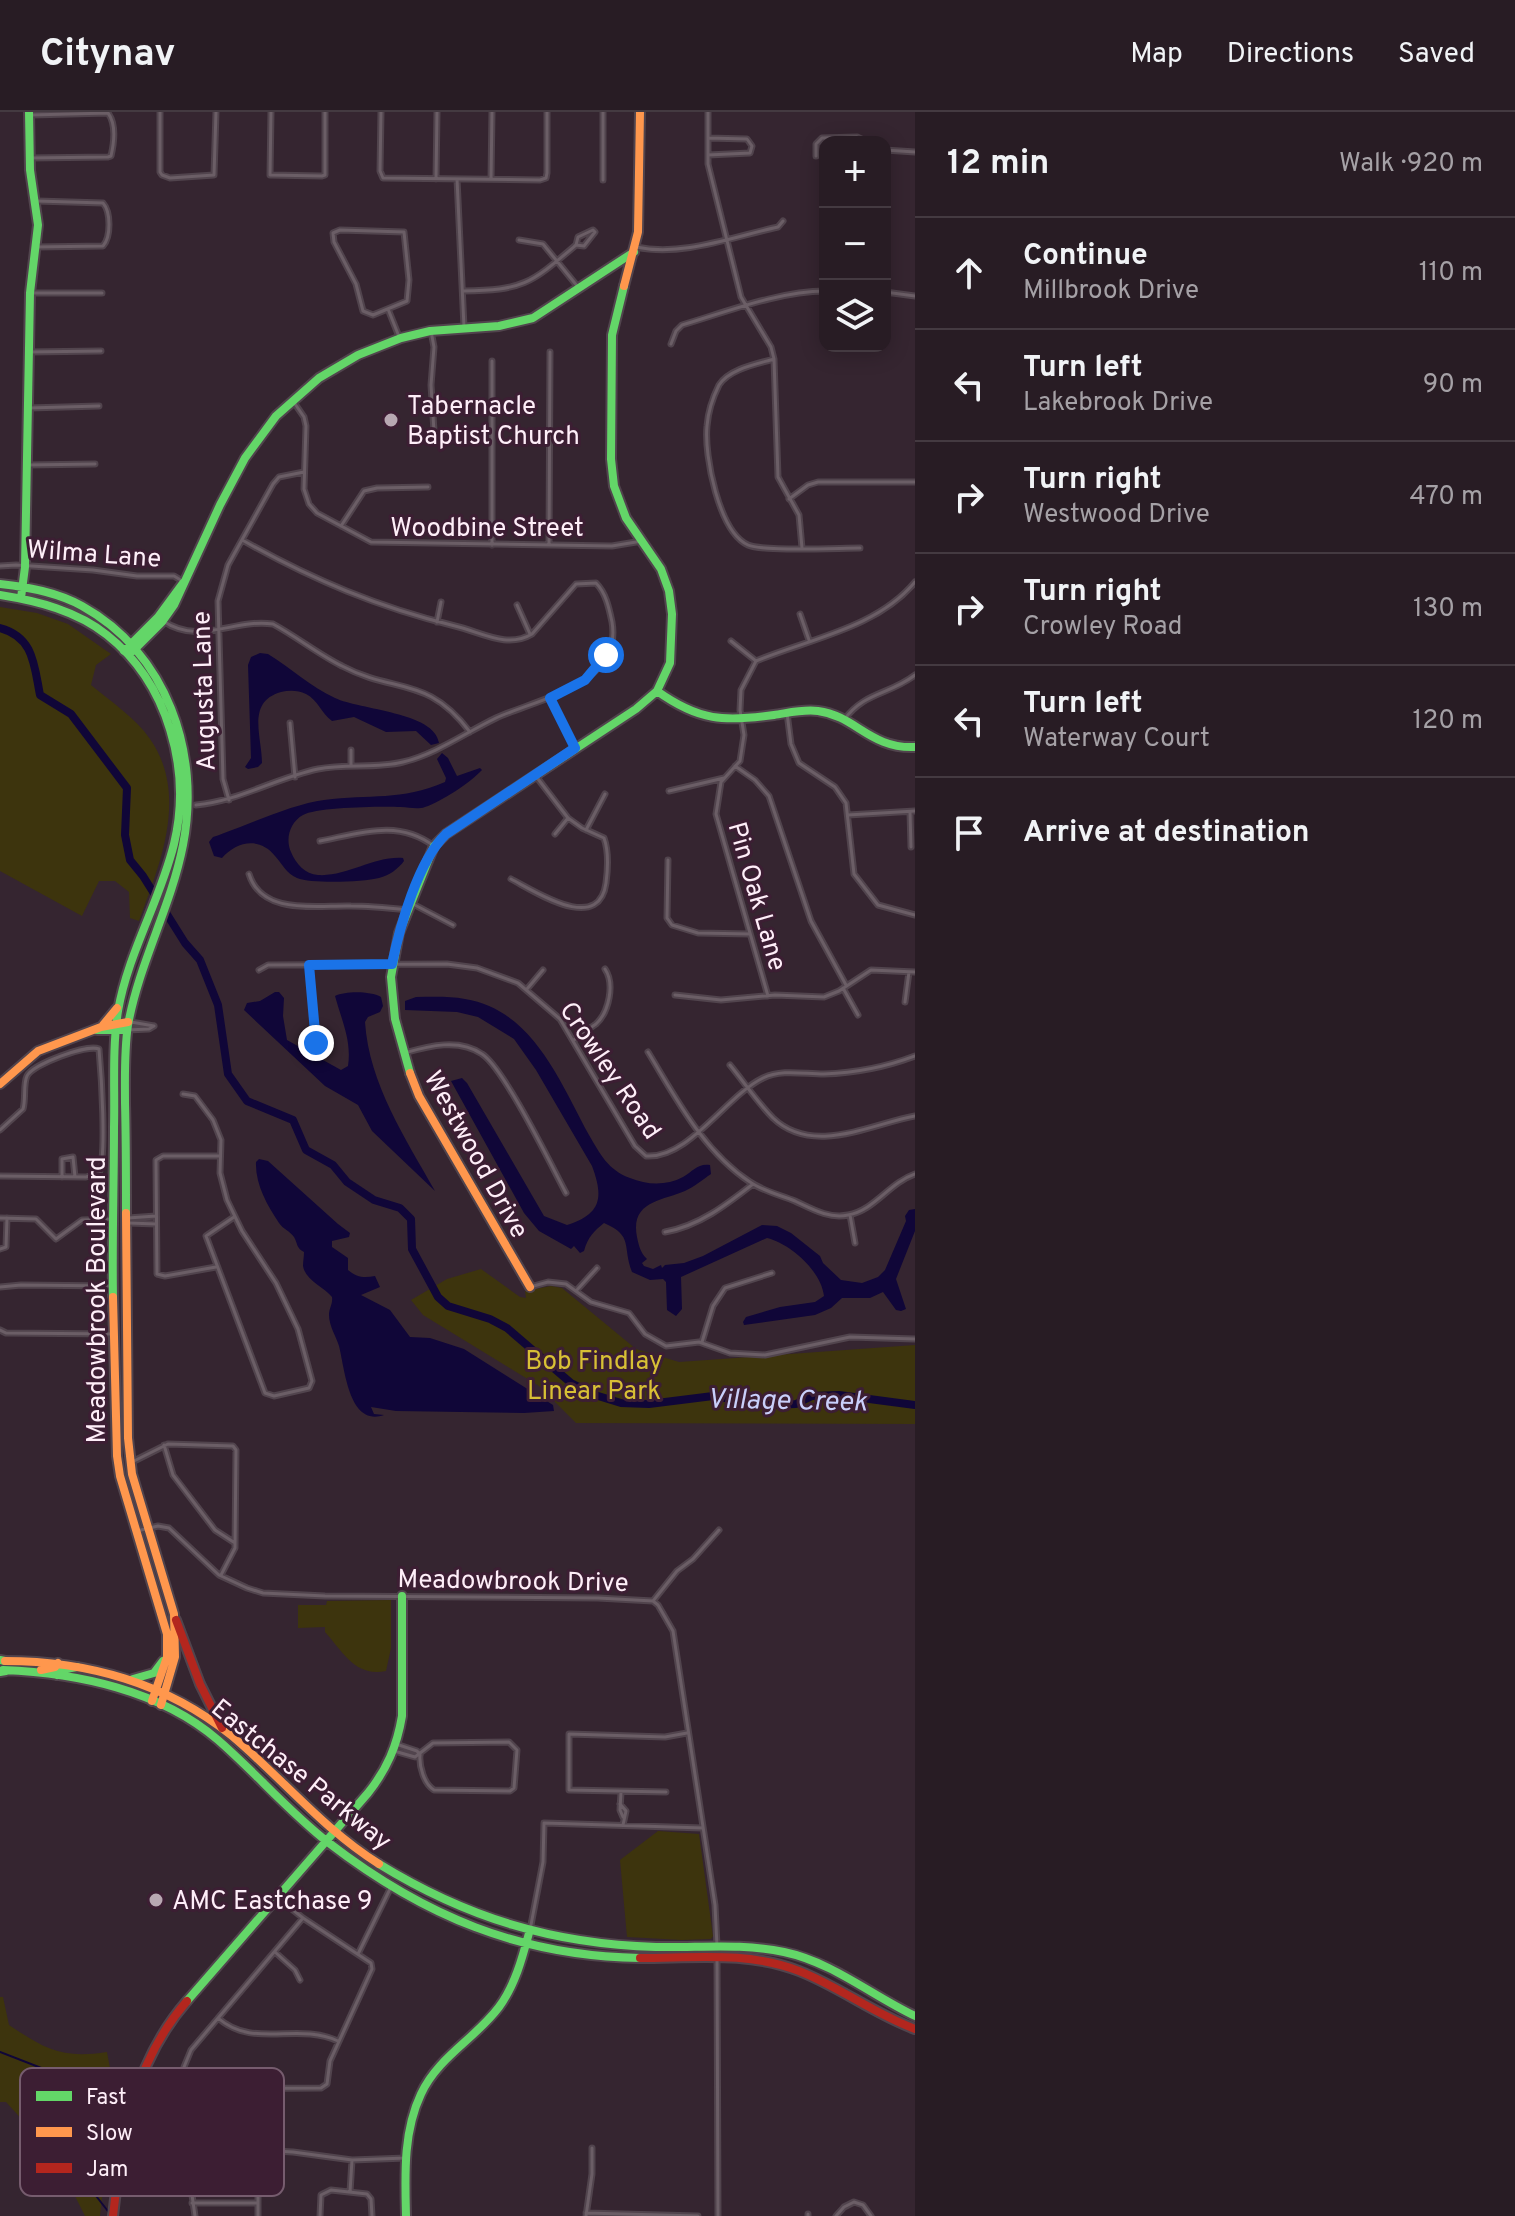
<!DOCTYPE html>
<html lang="en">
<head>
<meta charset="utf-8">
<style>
	:root { --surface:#281c24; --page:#30252c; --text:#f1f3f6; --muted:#a5a1a6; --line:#443a41 }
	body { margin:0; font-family:Overpass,sans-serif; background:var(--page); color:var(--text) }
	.controls { position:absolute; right:24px; top:24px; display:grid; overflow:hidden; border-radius:16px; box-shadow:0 4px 20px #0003 }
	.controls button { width:72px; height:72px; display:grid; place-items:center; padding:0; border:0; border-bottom:2px solid var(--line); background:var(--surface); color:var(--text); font:40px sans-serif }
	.stop { position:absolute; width:24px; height:24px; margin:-18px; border:6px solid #1a73e8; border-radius:50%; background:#fff }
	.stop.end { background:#1a73e8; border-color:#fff; box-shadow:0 2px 8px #0008 }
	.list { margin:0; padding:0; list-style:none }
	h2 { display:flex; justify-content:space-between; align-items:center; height:104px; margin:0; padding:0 32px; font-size:34px }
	h2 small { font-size:26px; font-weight:400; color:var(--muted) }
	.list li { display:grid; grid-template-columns:52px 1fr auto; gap:24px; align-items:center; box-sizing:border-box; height:112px; padding:0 32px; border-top:2px solid var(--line) }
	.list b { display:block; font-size:30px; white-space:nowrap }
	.list p { margin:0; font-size:26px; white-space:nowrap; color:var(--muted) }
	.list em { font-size:26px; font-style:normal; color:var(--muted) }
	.icon { flex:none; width:44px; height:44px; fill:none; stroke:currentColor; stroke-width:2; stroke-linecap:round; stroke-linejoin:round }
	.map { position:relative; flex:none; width:915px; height:2104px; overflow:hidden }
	header { display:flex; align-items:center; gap:48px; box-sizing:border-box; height:112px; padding:0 40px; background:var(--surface); border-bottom:2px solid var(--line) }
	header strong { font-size:38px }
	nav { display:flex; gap:44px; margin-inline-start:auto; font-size:28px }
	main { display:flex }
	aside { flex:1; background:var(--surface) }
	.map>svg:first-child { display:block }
	.green { fill:#3d340d }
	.water { fill:#100638 }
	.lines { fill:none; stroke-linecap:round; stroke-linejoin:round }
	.stream { stroke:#100638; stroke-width:2 }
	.river { stroke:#100638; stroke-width:8 }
	.street-casing { stroke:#51444d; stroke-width:7 }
	.fast-casing { stroke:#51444d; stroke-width:12 }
	.slow-casing { stroke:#51444d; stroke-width:12 }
	.jam-casing { stroke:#51444d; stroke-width:12 }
	.street { stroke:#6b5e66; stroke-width:3 }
	.fast { stroke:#63d668; stroke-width:8 }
	.slow { stroke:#ff974d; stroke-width:8 }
	.jam { stroke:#b3261e; stroke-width:8 }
	.route { stroke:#1a73e8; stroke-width:10 }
	.poi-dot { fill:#b8a8b2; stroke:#3c1e33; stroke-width:3 }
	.labels { text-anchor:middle; stroke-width:6; stroke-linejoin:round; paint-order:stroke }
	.poi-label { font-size:26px; fill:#feeef8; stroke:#3c1e33; text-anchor:start }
	.street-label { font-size:26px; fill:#feeef8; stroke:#3c1e33 }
	.park-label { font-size:26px; fill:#d8c035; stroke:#3c1e33 }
	.water-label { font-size:28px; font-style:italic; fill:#c9cffa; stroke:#3c1e33 }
	.key { fill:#3c1e33; stroke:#765c6e; stroke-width:2 }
	.key-label { font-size:22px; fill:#feeef8 }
</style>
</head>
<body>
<header>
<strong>Citynav</strong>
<nav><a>Map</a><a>Directions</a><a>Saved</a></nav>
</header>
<main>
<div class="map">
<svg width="915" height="2104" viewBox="0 0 915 2104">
	<rect width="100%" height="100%" fill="#352530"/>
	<path class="green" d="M0 495 37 501 68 512 111 542 96 553 91 573C110 589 136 606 150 627 189 683 160 752 139 809L130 806 129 780 115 769H99L82 804 0 759Z
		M481 1157 520 1185 526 1186 525 1179 551 1174 562 1176 636 1237 679 1250 915 1233V1312L576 1311 539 1274 423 1203 411 1188 447 1167Z
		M391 1488V1536L386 1559C355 1565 344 1541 325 1520V1515L298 1516V1493H326L327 1489Z
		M658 1719 699 1722 713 1824 711 1827 682 1828 627 1825 620 1748Z
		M0 1885H3L9 1913C45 1937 62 1947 107 1940L114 1978 100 2104H85L61 2056 46 2034 6 1990H0Z"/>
	<path class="water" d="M260 541 268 542C291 556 311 575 335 586 360 598 435 600 439 631L431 633 416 619 386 620 354 605 332 609C321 601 318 588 306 582 298 578 289 578 281 580 246 590 262 625 262 651L258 655 248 657 245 655 251 646 248 553 251 545Z
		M442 641 448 646 457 664 480 656 482 658C471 670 441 690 425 695 417 698 409 695 401 695 383 694 316 695 303 703 290 710 285 727 291 740 296 752 305 762 318 763 347 765 373 744 403 746L404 749C398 757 390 763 379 766 363 770 312 772 297 766 286 761 283 753 275 744 259 724 236 730 222 746L214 744 209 730 213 725C245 714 292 692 324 688 370 682 401 689 445 670L446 666 437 647Z
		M275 880H279L284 886 283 904 287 928 341 958 348 954C352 928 341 907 335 884 346 879 370 879 381 885L383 894 380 900 368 905 365 910C369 972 406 1027 435 1079L372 1019 358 993 325 974 244 898 247 891 260 889Z
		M416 885C432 885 449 884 465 887 533 898 560 970 589 1023 600 1042 608 1058 630 1066 647 1073 666 1074 683 1065 693 1059 698 1051 710 1053L711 1062C702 1068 694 1075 685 1079 662 1089 630 1089 637 1125 639 1134 640 1140 647 1147L642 1151 644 1154 653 1157 661 1153 662 1156 665 1153 684 1151 703 1144 762 1113 777 1114 791 1121 820 1144 823 1151 841 1168 862 1171 878 1165 885 1158 906 1109 905 1104 909 1098 915 1097V1119L896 1167 906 1197 901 1199 896 1198 883 1180 870 1186H842L831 1196 815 1203 744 1213 743 1210 746 1205 780 1195 815 1190 824 1184C821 1159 791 1132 767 1126L681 1165 682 1197 676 1204 667 1198 666 1170 663 1167 650 1168 632 1160C622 1134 634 1124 604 1111 594 1119 588 1125 584 1139L580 1141 574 1134 571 1137 539 1119 524 1101 451 969 462 966 467 971 544 1104 567 1113C601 1102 604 1086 592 1054L536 958 514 927 478 905 457 900 405 898V889Z
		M259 1047 268 1049 338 1112 350 1121 349 1125 332 1129V1135L348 1146V1158C357 1166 365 1166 375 1164L380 1175 361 1183 390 1198 410 1225 430 1226 464 1237 553 1293 554 1299 524 1301 396 1299 371 1295 374 1302 384 1303C349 1315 345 1258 339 1234 336 1224 329 1214 329 1203 329 1196 333 1192 332 1185 324 1175 305 1168 303 1154 303 1149 304 1145 304 1140 296 1136 298 1132 294 1125 290 1119 283 1117 279 1111 267 1093 255 1072 256 1050Z"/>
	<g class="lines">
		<path class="stream" d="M0 1940 49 1959 52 1986 79 2025 89 2075 111 2103"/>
		<path class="river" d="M0 516C34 525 34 553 40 583L71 602 127 676 125 723 130 748 143 764 185 831 200 848 218 893 228 962 247 989 293 1008 306 1038 333 1053 347 1070 374 1088 400 1096 411 1107 412 1137 438 1185 448 1194 490 1207 507 1216 571 1271 595 1283 621 1291 649 1292 713 1284 767 1293 796 1292 812 1284 839 1283 915 1293"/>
		<defs>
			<path id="street" d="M160 0V60L162 63 170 66 214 63 216 0
				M271 0 270 63 322 64 325 63V0
				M381 0 380 59 383 66 540 68 546 66 547 61V0
				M603 0V68
				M708 0V52L741 185 771 235 774 247 778 365 799 403 802 436
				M708 26 747 27 752 34 750 41 708 43
				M885 38 915 40
				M816 44V32L822 26 857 25 867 30
				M29 46 108 45 111 44C114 31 117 13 108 1L31 3
				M436 67 437 0
				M457 67 464 215
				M491 67 492 0
				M340 118 404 120 409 168 407 189 373 203 363 199 356 172 334 130 333 121Z
				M519 128 543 132 578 175
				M36 135 103 134C111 125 111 100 103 91L37 89
				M636 135C682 145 732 125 778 115L783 109
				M463 179C524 178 530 172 576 133L584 134 595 120 593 118 578 125 576 133
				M885 180 915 184
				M30 181H102
				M388 197 400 227
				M431 219 434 235 431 273 434 319
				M671 232 676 219 682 213C726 200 780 179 825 179
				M29 240 101 239
				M774 247C757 252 729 257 719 273 713 285 708 301 707 314 704 344 719 420 748 433 764 440 838 436 860 436
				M492 249V433
				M293 289 304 305 306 314 304 377 309 392 317 401 371 430 612 434 642 429
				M29 296 99 294
				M27 353 95 352
				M789 387 808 373 818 370H915
				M341 414 364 379 377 376 428 375
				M549 432 550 240
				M0 454 16 453 93 458 137 464H174L184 470
				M517 493 530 522
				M800 502 809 528
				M163 509C200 534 235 506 273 512 297 525 318 542 342 554 395 582 427 563 470 620
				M437 510 441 490
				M731 529 756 549
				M550 586 575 636
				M787 601 791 632 799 651 835 675 846 691 854 762 878 793 915 803
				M844 608C864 580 889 583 915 563
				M290 611 295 665
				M351 654V638
				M735 654 755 668 769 684 811 809 846 873
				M669 679 724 666
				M229 688 223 667 218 489 228 453 273 372 279 365 304 360
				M196 693C239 689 276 666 318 657 346 651 375 657 403 650 436 642 465 621 496 606 537 587 623 573 612 510 609 496 606 481 596 471L576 472 532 522C507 537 481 520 455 514 378 495 313 468 244 429
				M910 700 911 735
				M848 703 915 699
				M586 718 605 682
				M555 722 568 706
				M320 729C361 721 398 707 434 734
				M668 748 667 806 672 813 698 821 750 822
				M249 762C262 804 317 793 351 794 370 794 389 796 408 798
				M511 767C536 780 599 822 606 771 608 756 609 740 604 726L582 716 568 706 535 663
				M411 791 453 813
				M309 853 316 931
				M259 858 268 853 447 852 477 856 518 871 560 907 635 1034 646 1044C689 1047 726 984 763 966 782 957 803 962 824 962 855 961 886 955 915 944
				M843 876 858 903
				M527 877 543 858
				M675 883 721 888 775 883 824 885 839 879 871 858 915 860
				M768 884 716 702 721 670 740 649 744 623 740 598 741 578 756 549C809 527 877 516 915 470
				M905 890 909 860
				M131 910 154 914
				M127 918 149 917 154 914
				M574 928C581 922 589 917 596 912 609 900 615 872 605 857
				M648 940C676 986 703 1039 750 1070 763 1079 780 1083 795 1089 812 1097 829 1107 848 1103 875 1098 889 1071 915 1062
				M404 941C429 934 459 926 482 942 504 956 551 1053 566 1081
				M730 953C744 970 757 990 773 1006 813 1044 871 1012 915 1004
				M183 982 195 984 213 1008 221 1028 220 1061 227 1088 242 1119 276 1171 298 1217 312 1269 309 1276 274 1284 265 1281 206 1124 234 1105
				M0 1018 23 997C26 987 23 972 27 964 33 952 87 932 99 937 101 959 107 1044 99 1061L86 1065 0 1064
				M62 1065V1047L73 1045 75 1065
				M850 1103 855 1131
				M0 1106 36 1107 56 1127 82 1108 113 1107
				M128 1106 156 1104
				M129 1111 156 1112
				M665 1120C699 1114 726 1093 753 1072
				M0 1137 6 1135 7 1106
				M216 1155 165 1164 157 1162 156 1052V1048L163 1044H220
				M0 1175 21 1173 112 1174
				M530 1175 548 1170 566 1172 591 1190 629 1201 645 1222 666 1234 699 1230 730 1241 765 1243 850 1225 915 1227
				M576 1179 597 1156
				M0 1218 6 1221 115 1222
				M702 1230 713 1194 725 1176 772 1161
				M164 1333 173 1363 215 1418 235 1431
				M132 1350 168 1332 233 1334 236 1338 235 1436 221 1463
				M137 1419 158 1414 169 1416 219 1463 247 1476 263 1481 325 1484 598 1486 653 1489 658 1493 673 1519 715 1793 717 1834
				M653 1489 677 1459 693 1447 719 1418
				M396 1632 417 1639 420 1643
				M394 1639 415 1645 433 1631 509 1630 517 1638 514 1676 510 1679 434 1678C424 1672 419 1654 420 1643
				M621 1680 620 1698 623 1705
				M666 1680 569 1678V1622L665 1625 687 1621
				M620 1692 626 1699 623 1713
				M530 1818 543 1750 544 1711 703 1716
				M275 1840 295 1858 300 1868
				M358 1842 392 1773
				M717 1845 718 2104
				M218 1906C253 1937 297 1910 338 1929
				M140 1962 172 1976 184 1977 321 1976 327 1972 330 1949 372 1857 371 1851 303 1806 278 1786
				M184 1976V1955L191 1938 303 1806
				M123 2039 258 2038 293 2040 352 2048 406 2046
				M258 2040V2104
				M186 2041 195 2104
				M350 2080 352 2048
				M192 2091H258
				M586 2101 698 2104
				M320 2104 321 2083 331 2078 367 2082 371 2087 372 2104
				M586 2104 592 2062V2036
				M808 2104V2102
				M836 2104 844 2095 854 2090 863 2093 871 2104"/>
			<path id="fast" d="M0 472C28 475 57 480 82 494 167 541 201 641 183 733 171 795 139 851 128 913 124 939 125 965 125 991 126 1028 126 1064 126 1101
				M0 483C38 489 77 499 107 523 168 571 192 658 174 732 160 789 128 841 118 899 112 937 115 977 114 1015 114 1071 112 1128 113 1185
				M21 486 25 455 30 181 38 113 30 58 29 0
				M124 539 158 505 183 471
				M133 539 162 510 174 493 220 393 245 346 276 304 319 266 358 243 401 226 430 219 499 214 533 206 634 140
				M657 579C699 609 724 610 774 603 788 601 803 597 818 599 856 604 870 637 915 635
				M97 918H127
				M410 961 395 907 391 865 399 821 434 734 446 722 636 597 657 579 670 551 672 502 669 479 661 457 626 406 614 374 611 347 612 223 624 174
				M0 1548 5 1549
				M3 1558C77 1561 160 1578 218 1628 256 1661 289 1700 329 1731 424 1804 520 1844 640 1846
				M0 1560 6 1559
				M57 1563 60 1558 77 1555
				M133 1567 154 1561 163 1549
				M379 1752C467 1806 553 1832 656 1835 699 1836 742 1831 784 1840 832 1850 871 1883 915 1904
				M187 1889 368 1681C387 1657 397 1634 402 1604V1484
				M406 2104C405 2063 403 2020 421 1982 438 1945 475 1927 499 1895 515 1873 522 1847 529 1821"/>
			<path id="slow" d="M624 174 638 120 640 0
				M103 913 117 896
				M410 961 419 984 530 1175
				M0 972 38 939 101 915 128 910
				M126 1101 128 1326 132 1362 174 1502 175 1545 161 1593
				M113 1185 117 1344 120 1364 167 1522V1545L152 1589
				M5 1549C87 1549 167 1571 232 1624 282 1666 323 1717 379 1752
				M41 1558 55 1555 58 1551"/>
			<path id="jam" d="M176 1508 200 1572 222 1616
				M640 1846C694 1846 748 1839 799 1859 840 1875 874 1902 915 1917
				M113 2104C122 2025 133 1951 187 1889"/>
		</defs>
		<use href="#street" class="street-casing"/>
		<use href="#fast" class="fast-casing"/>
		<use href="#slow" class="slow-casing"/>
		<use href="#jam" class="jam-casing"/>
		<use href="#street" class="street"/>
		<use href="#fast" class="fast"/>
		<use href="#slow" class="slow"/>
		<use href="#jam" class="jam"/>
	</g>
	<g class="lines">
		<path class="route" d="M316 931 309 853 392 852C400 814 418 749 446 722L575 636 550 586 585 568 606 543"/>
	</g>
	<g class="poi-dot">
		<circle cx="391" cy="308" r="8"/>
		<circle cx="156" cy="1788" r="8"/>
	</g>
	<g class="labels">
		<g class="poi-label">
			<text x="407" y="302">Tabernacle<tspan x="407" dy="30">Baptist Church</tspan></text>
			<text x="172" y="1797">AMC Eastchase 9</text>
		</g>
		<g class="street-label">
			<text x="487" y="424">Woodbine Street</text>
			<text transform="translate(94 441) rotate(4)" y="9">Wilma Lane</text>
			<text transform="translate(203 579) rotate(-92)" y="9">Augusta Lane</text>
			<text transform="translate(758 784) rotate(74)" y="9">Pin Oak Lane</text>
			<text transform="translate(611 958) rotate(56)" y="9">Crowley Road</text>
			<text transform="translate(477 1042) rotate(61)" y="9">Westwood Drive</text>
			<text transform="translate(96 1188) rotate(-90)" y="9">Meadowbrook Boulevard</text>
			<text transform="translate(513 1468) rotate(1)" y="9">Meadowbrook Drive</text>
			<text transform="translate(302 1662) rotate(39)" y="9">Eastchase Parkway</text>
		</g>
		<g class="park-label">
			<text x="594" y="1257">Bob Findlay<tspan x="594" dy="30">Linear Park</tspan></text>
		</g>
		<g class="water-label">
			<text transform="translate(787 1287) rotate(1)" y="10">Village Creek</text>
		</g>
	</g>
	<rect x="20" y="1956" width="264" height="128" rx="12" class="key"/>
	<rect x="36" y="1979" width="36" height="10" fill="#63d668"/>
	<rect x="36" y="2015" width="36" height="10" fill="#ff974d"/>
	<rect x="36" y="2051" width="36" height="10" fill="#b3261e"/>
	<g class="key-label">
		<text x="86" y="1992">Fast</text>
		<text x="86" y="2028">Slow</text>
		<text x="86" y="2064">Jam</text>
	</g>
</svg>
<div class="controls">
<button>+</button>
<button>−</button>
<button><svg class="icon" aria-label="layers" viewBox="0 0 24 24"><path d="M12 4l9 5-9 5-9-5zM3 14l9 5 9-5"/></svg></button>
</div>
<div class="stop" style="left:606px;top:543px"></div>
<div class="stop end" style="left:316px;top:931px"></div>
</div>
<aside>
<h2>12 min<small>Walk · 920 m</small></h2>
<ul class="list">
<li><svg class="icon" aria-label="ahead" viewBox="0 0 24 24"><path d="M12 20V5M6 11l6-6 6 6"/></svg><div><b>Continue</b><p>Millbrook Drive</p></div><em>110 m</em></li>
<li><svg class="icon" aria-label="left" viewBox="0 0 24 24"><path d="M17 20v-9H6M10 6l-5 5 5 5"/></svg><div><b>Turn left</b><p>Lakebrook Drive</p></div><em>90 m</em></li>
<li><svg class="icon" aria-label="right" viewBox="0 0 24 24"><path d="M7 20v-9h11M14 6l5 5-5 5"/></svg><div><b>Turn right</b><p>Westwood Drive</p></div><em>470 m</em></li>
<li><svg class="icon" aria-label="right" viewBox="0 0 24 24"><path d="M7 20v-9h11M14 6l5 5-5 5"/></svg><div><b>Turn right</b><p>Crowley Road</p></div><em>130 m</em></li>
<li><svg class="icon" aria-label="left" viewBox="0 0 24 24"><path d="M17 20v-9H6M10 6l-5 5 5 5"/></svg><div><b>Turn left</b><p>Waterway Court</p></div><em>120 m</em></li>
<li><svg class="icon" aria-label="arrive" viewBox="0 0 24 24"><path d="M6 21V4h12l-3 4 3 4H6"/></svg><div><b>Arrive at destination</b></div></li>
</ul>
</aside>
</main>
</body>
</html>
